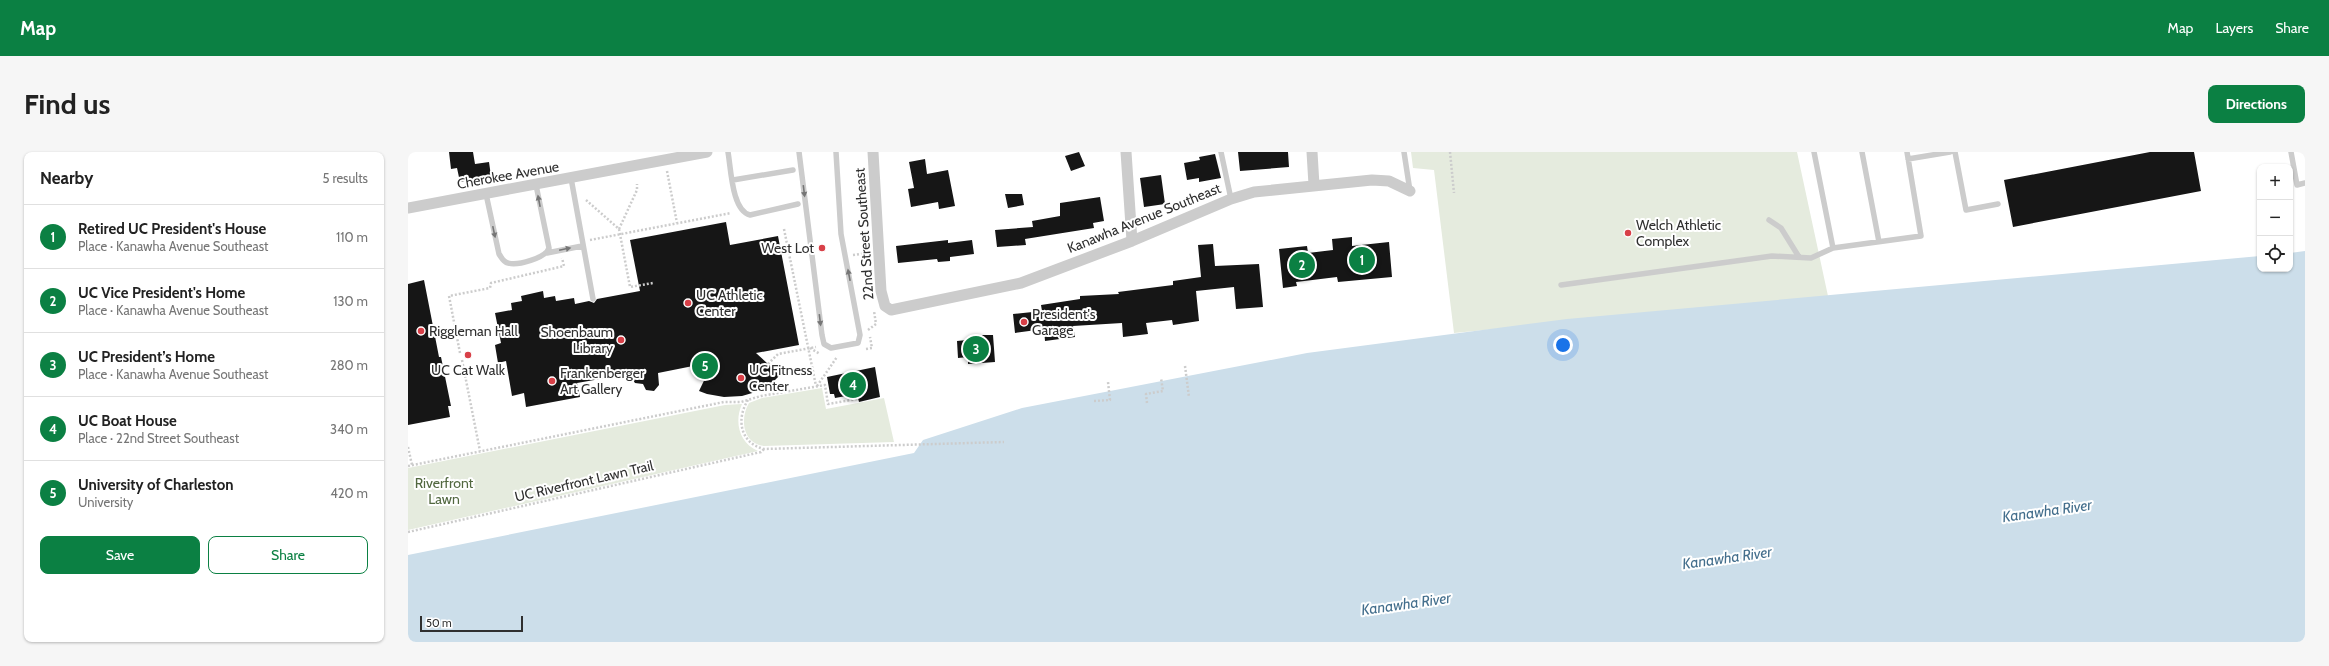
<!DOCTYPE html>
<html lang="en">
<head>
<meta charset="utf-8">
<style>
	:root { --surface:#fff; --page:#f6f6f6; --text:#222; --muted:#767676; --line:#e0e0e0; --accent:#0b8043 }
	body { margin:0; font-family:Cabin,sans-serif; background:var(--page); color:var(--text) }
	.controls { position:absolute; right:12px; top:12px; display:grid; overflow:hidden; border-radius:8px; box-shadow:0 1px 3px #0004 }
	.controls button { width:36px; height:36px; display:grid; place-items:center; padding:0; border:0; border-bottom:1px solid var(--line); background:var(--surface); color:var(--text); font:20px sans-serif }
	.scale { position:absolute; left:12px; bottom:10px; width:103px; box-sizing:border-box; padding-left:4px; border:2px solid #2f2f2f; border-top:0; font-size:11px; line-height:14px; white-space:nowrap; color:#2f2f2f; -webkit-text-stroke:3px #fff; paint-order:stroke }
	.you { position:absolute; left:1155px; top:193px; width:14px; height:14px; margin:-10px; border:3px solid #fff; border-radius:50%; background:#1a73e8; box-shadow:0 0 0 6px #1a73e833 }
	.badge { display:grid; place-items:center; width:26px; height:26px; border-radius:50%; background:var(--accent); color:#fff; font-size:13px; font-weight:700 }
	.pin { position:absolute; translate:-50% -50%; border:2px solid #fff; box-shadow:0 1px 4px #0006 }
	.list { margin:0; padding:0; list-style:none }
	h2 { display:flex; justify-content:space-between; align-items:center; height:52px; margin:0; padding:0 16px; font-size:17px }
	h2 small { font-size:13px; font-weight:400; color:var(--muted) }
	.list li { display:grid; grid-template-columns:26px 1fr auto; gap:12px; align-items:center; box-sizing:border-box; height:64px; padding:0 16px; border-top:1px solid var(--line) }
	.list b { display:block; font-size:15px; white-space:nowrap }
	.list p { margin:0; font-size:13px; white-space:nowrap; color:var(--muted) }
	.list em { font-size:13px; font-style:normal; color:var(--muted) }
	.actions { display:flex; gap:8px; padding:12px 16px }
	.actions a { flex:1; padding:9px 0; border:1px solid var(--accent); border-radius:8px; text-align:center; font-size:14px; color:var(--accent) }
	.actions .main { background:var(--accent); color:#fff }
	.icon { flex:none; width:22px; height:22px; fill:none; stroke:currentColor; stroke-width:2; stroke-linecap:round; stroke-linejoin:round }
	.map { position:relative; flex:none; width:1897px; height:490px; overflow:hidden; border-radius:8px }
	header { display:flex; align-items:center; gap:24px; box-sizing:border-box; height:56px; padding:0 20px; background:var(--accent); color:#fff }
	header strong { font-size:19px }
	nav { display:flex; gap:22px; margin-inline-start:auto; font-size:14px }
	.intro { display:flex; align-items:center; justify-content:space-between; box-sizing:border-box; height:96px; padding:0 24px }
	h1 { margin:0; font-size:28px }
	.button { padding:10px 18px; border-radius:8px; background:var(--accent); color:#fff; font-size:14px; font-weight:700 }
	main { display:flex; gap:24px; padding:0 24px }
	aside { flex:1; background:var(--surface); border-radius:8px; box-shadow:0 1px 3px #0004 }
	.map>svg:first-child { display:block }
	.green { fill:#e5ebde }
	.water { fill:#ccdeea }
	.building { fill:#161616 }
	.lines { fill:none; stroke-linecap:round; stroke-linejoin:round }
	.path { stroke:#ccc; stroke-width:2.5; stroke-dasharray:2 2; stroke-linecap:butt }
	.lane { stroke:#ccc; stroke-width:5.5 }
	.street { stroke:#ccc; stroke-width:11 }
	.oneway { fill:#767676 }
	.poi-dot { fill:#d84048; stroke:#fff; stroke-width:1.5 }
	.labels { text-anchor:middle; stroke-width:4; stroke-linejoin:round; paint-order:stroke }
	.street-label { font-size:14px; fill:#2f2f2f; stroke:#fff }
	.poi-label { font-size:14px; fill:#2f2f2f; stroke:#fff; text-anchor:start }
	.park-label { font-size:14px; fill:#526840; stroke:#fff }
	.water-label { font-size:15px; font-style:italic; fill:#436e8c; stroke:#fff }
</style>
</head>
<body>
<header>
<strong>Map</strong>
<nav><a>Map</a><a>Layers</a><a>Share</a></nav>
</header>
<div class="intro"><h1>Find us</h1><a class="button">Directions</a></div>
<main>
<aside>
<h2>Nearby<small>5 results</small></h2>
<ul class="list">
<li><span class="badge">1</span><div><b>Retired UC President's House</b><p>Place · Kanawha Avenue Southeast</p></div><em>110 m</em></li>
<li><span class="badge">2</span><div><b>UC Vice President's Home</b><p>Place · Kanawha Avenue Southeast</p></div><em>130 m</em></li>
<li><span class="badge">3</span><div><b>UC President’s Home</b><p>Place · Kanawha Avenue Southeast</p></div><em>280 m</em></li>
<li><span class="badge">4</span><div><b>UC Boat House</b><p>Place · 22nd Street Southeast</p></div><em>340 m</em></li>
<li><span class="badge">5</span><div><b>University of Charleston</b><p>University</p></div><em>420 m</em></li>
</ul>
<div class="actions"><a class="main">Save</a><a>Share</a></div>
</aside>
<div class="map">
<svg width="1897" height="490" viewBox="0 0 1897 490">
	<rect width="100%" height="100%" fill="#fff"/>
	<path class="green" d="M1003 0H1389L1420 144 1046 181 1026 18 1005 16Z
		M414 236 418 257 476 246 486 290 356 294C334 291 332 266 341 251L354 246Z
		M334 252C326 270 331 291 350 299L0 378V316L317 253Z"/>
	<path class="water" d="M1897 99V490H0V403L506 301 515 288 614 256 899 201 1159 167 1852 104V117H1882V101Z"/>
	<path class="building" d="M41 0H65L67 12 81 10 83 24 52 30 49 16 43 17Z
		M671 0 677 14 663 19 657 4Z
		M830 0H880L881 15 832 19Z
		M1742 0H1786L1793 39 1605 75 1596 28Z
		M807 2 813 26 791 30V26L779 28 776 11 792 8 791 5Z
		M517 7 519 22 540 18 547 54 531 57 530 50 503 55 500 37 506 36 501 10Z
		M753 23 757 52 736 55 732 26Z
		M597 42H614L616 53 600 56Z
		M692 45 696 69 685 71 686 76 617 87 618 93 589 95 587 78 625 75 624 69 652 64V51Z
		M318 70 322 93 370 84 391 193 348 201 372 223 366 229 351 239 334 244 316 245 299 242 291 239 305 210 250 221 251 233 246 239 238 238 235 232 227 231 221 222 169 231 172 245 118 255 116 241 104 244 98 209 90 211 87 193 93 191 87 161 104 158 103 151 114 149 113 144 135 139 136 146 147 144 148 149 166 146 167 152 181 149 186 151 189 147 232 139 222 88Z
		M944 85V94L981 90 984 125 930 130 929 125 888 130 889 134 875 136 871 97 899 94 900 101 925 98 924 87Z
		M540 88V91L564 88 566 102 542 105V109L530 110 529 107 490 111 488 94Z
		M805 92 807 114 851 112 855 155 828 157 826 135 788 139 791 169 765 173 764 168 738 171 740 182 715 185 714 171 665 174 667 185 637 189 636 177 607 181 605 162 634 159 633 153 672 147V144L711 142 710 140 765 133V129L793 125 790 93Z
		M16 128 31 205H33L43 254H40L42 265 0 273V132Z
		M569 183H585L587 210 560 212V205L550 206 549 189 569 187Z
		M467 215 472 245 451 250 449 242 427 246 426 242H422L419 225Z"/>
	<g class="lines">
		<path class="path" d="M1042 0 1046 41
			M259 19 269 71
			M178 48 211 77 222 135 245 131
			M211 77 229 38V32
			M376 77 408 234
			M182 88 323 61
			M445 103 459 101
			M460 178 468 172 466 159
			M402 196 412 202
			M458 197 464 196 462 185
			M52 201 41 144 82 136 83 131 156 114 154 106
			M54 208 72 299
			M360 212 370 202 408 195
			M777 214 781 245
			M409 234 429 205
			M340 248C328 267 332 291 356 297L596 290
			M686 249 702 248 700 230
			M739 251 738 242 755 239 753 226
			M0 295 4 313
			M0 314 316 250H333L353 244 417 233 420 252 449 247
			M0 380 353 300 356 297"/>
		<path class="lane" d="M320 0C323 17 324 59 342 63L390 52
			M391 0 414 183 416 192 423 196 450 191 452 183 433 82 428 0
			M813 0 823 47
			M996 0 1002 39
			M1406 0 1425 96 1513 84 1499 0
			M1454 0 1471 90
			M1547 0 1558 58 1590 52
			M1883 0 1889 33 1897 31
			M1500 7 1542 0
			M163 26 185 147
			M325 28 385 18
			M78 42 91 102C94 106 95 110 100 111 109 114 138 106 141 96L128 33
			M1361 68 1373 76 1391 105
			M139 101 174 94
			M1153 133 1364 104 1403 106 1425 96"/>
		<path class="street" d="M465 0 473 139 477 154 483 158 613 131 724 89 823 47 846 40 964 28 981 29 1002 39
			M718 0 724 89
			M904 0 906 33
			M0 56 299 0"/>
	</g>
	<defs><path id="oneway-solid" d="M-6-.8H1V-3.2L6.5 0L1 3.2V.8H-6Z"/></defs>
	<g class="oneway">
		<use href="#oneway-solid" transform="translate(396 39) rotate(83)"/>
		<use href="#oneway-solid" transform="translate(131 49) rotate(-101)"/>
		<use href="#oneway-solid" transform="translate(86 80) rotate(78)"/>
		<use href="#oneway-solid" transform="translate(157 97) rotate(-12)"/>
		<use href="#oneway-solid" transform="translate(441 123) rotate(-101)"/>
		<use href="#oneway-solid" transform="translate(412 168) rotate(83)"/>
	</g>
	<g class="poi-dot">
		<circle cx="1220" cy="81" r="4"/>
		<circle cx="414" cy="96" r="4"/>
		<circle cx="280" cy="151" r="4"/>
		<circle cx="616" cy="170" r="4"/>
		<circle cx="13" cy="179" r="4"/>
		<circle cx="213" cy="188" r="4"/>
		<circle cx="60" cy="203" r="4"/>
		<circle cx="333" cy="226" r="4"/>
		<circle cx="144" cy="229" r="4"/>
	</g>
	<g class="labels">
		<g class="street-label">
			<text transform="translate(100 23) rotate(-10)" y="5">Cherokee Avenue</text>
			<text transform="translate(736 66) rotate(-22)" y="5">Kanawha Avenue Southeast</text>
			<text transform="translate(456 82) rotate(-94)" y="5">22nd Street Southeast</text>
			<text transform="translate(176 329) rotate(-13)" y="5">UC Riverfront Lawn Trail</text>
		</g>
		<g class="poi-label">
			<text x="1228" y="78">Welch Athletic<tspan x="1228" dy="16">Complex</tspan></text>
			<text x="406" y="101" text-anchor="end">West Lot</text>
			<text x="288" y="148">UC Athletic<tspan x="288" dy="16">Center</tspan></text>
			<text x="624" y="167">President's<tspan x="624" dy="16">Garage</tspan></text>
			<text x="21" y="184">Riggleman Hall</text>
			<text x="205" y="185" text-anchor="end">Shoenbaum<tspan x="205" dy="16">Library</tspan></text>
			<text x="60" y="223" text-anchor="middle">UC Cat Walk</text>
			<text x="341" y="223">UC Fitness<tspan x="341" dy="16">Center</tspan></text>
			<text x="152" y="226">Frankenberger<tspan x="152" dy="16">Art Gallery</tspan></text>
		</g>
		<g class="park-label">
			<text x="36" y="336">Riverfront<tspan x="36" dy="16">Lawn</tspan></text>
		</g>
		<g class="water-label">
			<text transform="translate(1639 359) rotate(-8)" y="5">Kanawha River</text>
			<text transform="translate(1319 406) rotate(-8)" y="5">Kanawha River</text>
			<text transform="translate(998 452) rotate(-8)" y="5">Kanawha River</text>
		</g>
	</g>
</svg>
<div class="controls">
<button>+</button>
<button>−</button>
<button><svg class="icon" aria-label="locate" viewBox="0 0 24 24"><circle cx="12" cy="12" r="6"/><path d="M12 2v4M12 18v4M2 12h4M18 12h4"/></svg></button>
</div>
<div class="scale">50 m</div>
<div class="you"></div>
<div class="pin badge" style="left:954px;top:108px">1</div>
<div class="pin badge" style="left:894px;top:113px">2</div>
<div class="pin badge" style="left:568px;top:197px">3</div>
<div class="pin badge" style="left:445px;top:233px">4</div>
<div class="pin badge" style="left:297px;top:214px">5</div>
</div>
</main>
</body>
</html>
